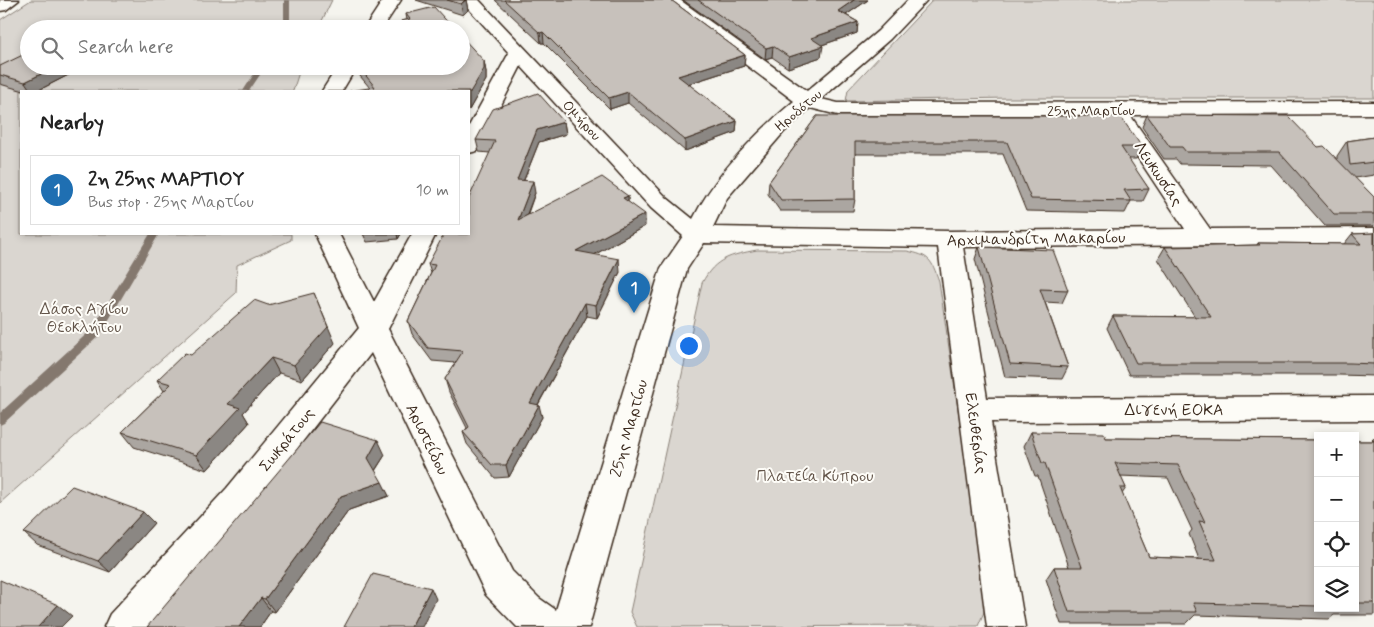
<!DOCTYPE html>
<html lang="en">
<head>
<meta charset="utf-8">
<style>
	:root { --surface:#fff; --page:#f2f2f2; --text:#222; --muted:#767676; --line:#e0e0e0; --accent:#1f6fb2 }
	body { margin:0; font-family:Mynerve,sans-serif; background:var(--page); color:var(--text) }
	.controls { position:absolute; right:15px; bottom:15px; display:grid; overflow:hidden; border-radius:0px; box-shadow:0 2px 8px #0003 }
	.controls button { width:45px; height:45px; display:grid; place-items:center; padding:0; border:0; border-bottom:1px solid var(--line); background:var(--surface); color:var(--text); font:25px sans-serif }
	.you { position:absolute; left:688px; top:345px; width:18px; height:18px; margin:-12px; border:4px solid #fff; border-radius:50%; background:#1a73e8; box-shadow:0 0 0 8px #1a73e833 }
	.badge { display:grid; place-items:center; width:32px; height:32px; border-radius:50%; background:var(--accent); color:#fff; font-size:16px; font-weight:700 }
	.pin { position:absolute; translate:-50% -41px; filter:drop-shadow(0 1px 2px #0008) }
	.pin::after { content:''; position:absolute; top:26px; width:18px; height:15px; background:inherit; clip-path:polygon(0 0,100% 0,50% 100%) }
	.list { margin:0; padding:0; list-style:none }
	h2 { display:flex; justify-content:space-between; align-items:center; height:65px; margin:0; padding:0 20px; font-size:21px }
	h2 small { font-size:16px; font-weight:400; color:var(--muted) }
	.list li { display:grid; grid-template-columns:32px 1fr auto; gap:15px; align-items:center; box-sizing:border-box; height:70px; margin:0 10px 10px; padding:0 10px; border:1px solid var(--line); border-radius:0px }
	.list b { display:block; font-size:19px; white-space:nowrap }
	.list p { margin:0; font-size:16px; white-space:nowrap; color:var(--muted) }
	.list em { font-size:16px; font-style:normal; color:var(--muted) }
	.icon { flex:none; width:28px; height:28px; fill:none; stroke:currentColor; stroke-width:2; stroke-linecap:round; stroke-linejoin:round }
	.map { position:relative; flex:none; width:1374px; height:627px; overflow:hidden }
	.search { position:absolute; background:var(--surface); box-shadow:0 2px 8px #0003; left:20px; top:20px; width:450px; height:55px; display:flex; align-items:center; gap:12px; box-sizing:border-box; padding:0 18px; border-radius:28px; color:var(--muted); font-size:19px }
	.panel { position:absolute; background:var(--surface); box-shadow:0 2px 8px #0003; left:20px; top:90px; width:450px; height:145px; border-radius:0px }
	.map>svg:first-child { display:block }
	.green { fill:#dad6d0; stroke:#8a8077 }
	.lines { fill:none; stroke-linecap:round; stroke-linejoin:round }
	.stream { fill:#84786e; fill-rule:evenodd }
	.minor-casing { stroke:#3b2a1e; stroke-width:3 }
	.major-casing { stroke:#3b2a1e; stroke-width:3 }
	.minor { fill:#fdfcf7; fill-rule:evenodd }
	.major { fill:#fdfcf7; fill-rule:evenodd }
	.wall { fill:#aba6a1; stroke:#3b2a1e; fill-rule:evenodd }
	.shaded-wall { fill:#8b8783; stroke:#3b2a1e }
	.building { fill:#c7c1bb; stroke:#3b2a1e; fill-rule:evenodd }
	.labels { text-anchor:middle; stroke-width:4; stroke-linejoin:round; paint-order:stroke }
	.far-street-label { font-size:14px; fill:#3b2a1e; stroke:#fdfcf7 }
	.street-label { font-size:16px; fill:#3b2a1e; stroke:#fdfcf7 }
	.park-label { font-size:16px; fill:#63554a; stroke:#fdfcf7 }
</style>
</head>
<body>
<div class="map">
<svg width="1374" height="627" viewBox="0 0 1374 627">
	<rect width="100%" height="100%" fill="#f5f4ee"/>
	<filter id="ink" filterUnits="userSpaceOnUse"><feTurbulence type="fractalNoise" baseFrequency=".02" numOctaves="2"/><feDisplacementMap in="SourceGraphic" scale="10" xChannelSelector="R" yChannelSelector="G"/><feConvolveMatrix kernelMatrix="1 2 1 2 8 2 1 2 1" color-interpolation-filters="sRGB"/></filter>
	<g filter="url(#ink)">
		<path class="green" d="M31 0H332L318 29H29V66H301L293 91H21V234H291V240L237 265 236 293 0 503V20Z
			M933 0H1374V98H1008L846 101 848 90Z
			M757 250 907 251C930 256 931 259 939 281L984 584V612L978 626 637 627 630 612 702 283C715 258 731 255 757 250Z"/>
		<g class="lines">
			<path class="stream" d="M284 0H290V20L286 29H280L284 20Z
				M259 66H266L249 91H243Z
				M150 234H159L100 335 4 423 0 425V413L92 329Z"/>
			<defs>
				<path id="minor" d="M383 0H401L382 29H364Z
					M461 0H479L667 198 693 219C716 173 755 134 794 101L660 0H680L807 91 878 31 908 0H927L890 39 821 99 838 103 1374 102V114L1130 115 1210 229 1374 228V244L963 247 987 398 1374 396V420L991 422 1025 627H987L938 247 704 243 687 269 589 627H517L486 595 371 353 251 508 148 627H104L110 614 227 488 359 328 315 234H339L374 302 412 234H436L388 329 512 571 539 598 556 610 661 268 683 236 651 208 521 66 480 146 477 151 469 153V126L509 53ZM810 108 838 115H1112L1111 117 1185 229 949 231 713 227 727 198 783 133Z
					M338 66H357L342 91H322Z"/>
				<path id="major" d="M0 0H19L6 10 0 11Z"/>
			</defs>
			<use href="#minor" class="minor-casing"/>
			<use href="#major" class="major-casing"/>
			<use href="#minor" class="minor"/>
			<use href="#major" class="major"/>
		</g>
		<path class="wall" d="M416 0H466L468 10 463 15Z
			M495 0H671L745 55 744 66 688 84 737 121 736 132 685 151 628 103 610 109 544 43H541Z
			M683 0H868L846 15 858 22 857 33 822 45 821 57 788 68 772 57 765 59Z
			M406 14 454 29H403L401 21 407 20Z
			M484 61 486 72V80L469 110V91L370 88 360 76 357 66H461Z
			M0 66H86L37 91H24L0 84Z
			M1147 115 1318 147 1337 160V156L1347 141 1374 137V175L1355 178 1374 197V226H1325L1271 165 1180 164 1176 159H1164L1142 127Z
			M817 116 1142 147 1136 159H1128L1149 189 1143 201H1131L1125 213 1026 211 1003 154H855V199L853 211H780L768 194 769 182Z
			M564 122 566 134 539 142 524 180 535 193 527 216 628 196V202L645 226 594 255 620 272 597 318 587 316 538 405 542 417 509 477 495 478 467 444 463 432 467 428 449 392 445 379 456 363 432 361 412 334 408 321 431 273 428 264 469 234 490 153 479 152 476 140Z
			M1374 233V376L1339 375H1129L1107 328 1113 316 1195 317 1158 259 1165 247 1257 245 1258 243 1344 244 1352 234Z
			M363 234H401L398 239 367 242Z
			M979 247 1068 290 1062 303 1045 302 1068 367 1062 379 1005 377 975 259Z
			M335 343 302 380 279 373 243 413 249 423 207 470 134 447 122 432 164 391 157 380Z
			M1031 432 1106 438 1318 440V608H1355V441H1374L1372 439 1374 437V615H1334L1329 619 1195 615 1186 624H1061L1046 579 1054 567H1069L1038 476H1035L1024 446ZM1120 476 1168 478 1192 530 1189 534 1199 559 1149 557 1122 494 1126 488Z
			M385 455 375 471 389 496 349 510 275 612 271 611 260 627H147Z
			M143 512 154 523 110 572 37 545 24 533Z"/>
		<path class="shaded-wall" d="M466 0 468 10 463 15 461 4Z
			M854 0H868L837 21 838 11Z
			M858 22 857 33 810 49 811 38Z
			M543 32 544 43H541L540 33Z
			M773 46 772 57 765 59 766 48Z
			M823 46 821 57 788 68 789 57Z
			M745 55 744 66 678 87V76Z
			M484 61 486 72V80L469 110V94Z
			M57 66H86L37 91H31L25 82Z
			M628 92V103L610 109 609 98Z
			M737 121 736 132 685 151V140Z
			M564 122 566 134 539 142 519 192 517 180 537 130Z
			M533 181 535 193 520 232 518 220Z
			M628 196V208L623 198Z
			M645 214V226L578 264 576 251Z
			M397 234H401L398 239Z
			M619 259 620 272 597 318 596 305Z
			M314 293 335 343 302 380 294 365Z
			M585 303 587 316 532 415 530 403Z
			M271 358 279 373 243 413 249 423 207 470 196 455 228 404Z
			M539 405 542 417 509 477 506 465Z
			M378 440 385 455 374 472 368 458Z
			M382 482 389 496 349 510 275 612 265 599 341 496Z
			M143 512 154 523 110 572 98 561Z
			M431 588 436 599 422 627H411Z
			M261 598 271 611 260 627H239Z
			M58 605 72 616 61 627H38Z"/>
		<path class="building" d="M447 0H465L461 4Z
			M504 0H671L745 55 678 76 737 121 685 140 628 92 609 98 543 32 540 33Z
			M698 0H854L838 11 858 22 811 38 823 46 789 57 773 46 766 48Z
			M434 7 454 29H407L401 21 410 19 406 14Z
			M461 36 484 61V69L469 94V91H350L375 87 358 66H461Z
			M29 52V66H57L25 82 0 75V66Z
			M538 93 564 122 537 130 517 180 533 181 518 220 602 177 628 196 623 198 645 214 576 251 619 259 596 305 585 303 530 403 539 405 506 465H492L463 432 469 427 445 379 463 351 428 348 408 321 435 265 428 264 444 234H469V198L495 141 476 140 493 109Z
			M1147 115 1288 116 1318 147 1324 146 1374 197V214H1334L1279 152H1186L1182 147H1170Z
			M817 116H1120L1142 147H1121L1149 189 1124 190 1131 201 1031 199 1007 142H855V199L781 200 769 182Z
			M1374 137V162L1350 165 1347 141Z
			M1374 233V364L1350 363H1136L1113 316 1211 317 1165 247 1260 245 1258 243 1361 244 1352 234Z
			M979 247 1053 250 1068 290 1040 289 1068 367 1010 364Z
			M314 293 328 327 294 365 271 358 228 404 240 408 196 455 122 432 171 384 157 380 185 353 191 355 254 300 268 305Z
			M320 422 378 440 368 458 382 482 341 496 265 599 261 598 239 627H147Z
			M1031 432 1104 433 1106 438 1318 440V606L1193 603 1197 612H1069L1054 567H1082L1045 463H1042ZM1115 463 1178 465 1205 522 1199 521 1216 560 1149 557 1120 488H1126Z
			M1355 441H1374V603H1355Z
			M72 486 143 512 98 561 24 533Z
			M373 574 431 588 411 627H344Z
			M0 580 58 605 38 627H0Z"/>
	</g>
	<g class="labels">
		<g class="far-street-label">
			<text transform="translate(798 110) rotate(-40)" y="5">Ηροδότου</text>
			<text x="1091" y="115">25ης Μαρτίου</text>
			<text transform="translate(582 120) rotate(47)" y="5">Ομήρου</text>
		</g>
		<g class="street-label">
			<text transform="translate(1159 173) rotate(56)" y="6">Λευκωσίας</text>
			<text transform="translate(1036 238) rotate(-1)" y="6">Αρχιμανδρίτη Μακαρίου</text>
			<text x="1174" y="415">Διγενή ΕΟΚΑ</text>
			<text transform="translate(628 428) rotate(-74)" y="6">25ης Μαρτίου</text>
			<text transform="translate(977 433) rotate(82)" y="6">Ελευθερίας</text>
			<text transform="translate(286 439) rotate(-51)" y="6">Σωκράτους</text>
			<text transform="translate(428 439) rotate(64)" y="6">Αριστείδου</text>
		</g>
		<g class="park-label">
			<text x="84" y="314">Δάσος Αγίου<tspan x="84" dy="18">Θεοκλήτου</tspan></text>
			<text x="815" y="481">Πλατεία Κύπρου</text>
		</g>
	</g>
</svg>
<div class="controls">
<button>+</button>
<button>−</button>
<button><svg class="icon" aria-label="locate" viewBox="0 0 24 24"><circle cx="12" cy="12" r="6"/><path d="M12 2v4M12 18v4M2 12h4M18 12h4"/></svg></button>
<button><svg class="icon" aria-label="layers" viewBox="0 0 24 24"><path d="M12 4l9 5-9 5-9-5zM3 14l9 5 9-5"/></svg></button>
</div>
<div class="you"></div>
<div class="pin badge" style="left:634px;top:313px">1</div>
<div class="search"><svg class="icon" aria-label="search" viewBox="0 0 24 24"><circle cx="10" cy="10" r="6"/><path d="M15 15l6 6"/></svg>Search here</div>
<section class="panel">
<h2>Nearby<small></small></h2>
<ul class="list">
<li><span class="badge">1</span><div><b>2η 25ης ΜΑΡΤΙΟΥ</b><p>Bus stop · 25ης Μαρτίου</p></div><em>10 m</em></li>
</ul>
</section>
</div>
</body>
</html>
